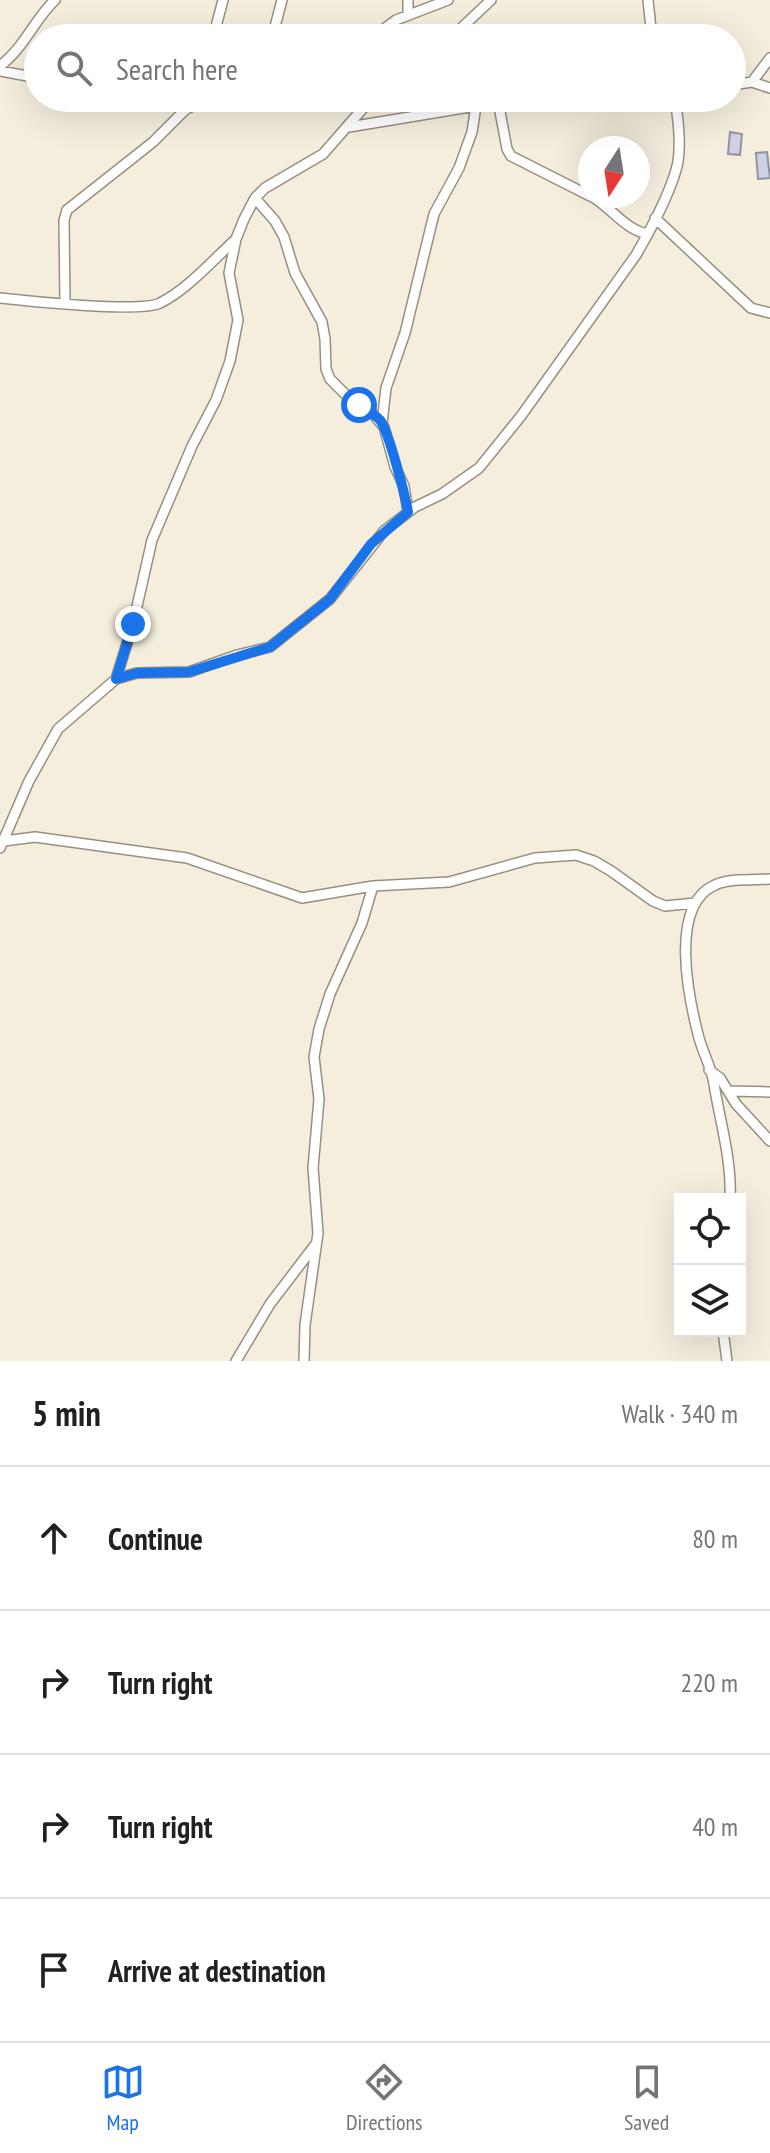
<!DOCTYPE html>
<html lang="en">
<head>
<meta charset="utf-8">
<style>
	:root { --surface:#fff; --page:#f2f2f2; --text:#202124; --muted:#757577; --line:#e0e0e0; --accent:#1a73e8 }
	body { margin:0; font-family:"PT Sans Narrow",sans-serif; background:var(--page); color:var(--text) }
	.controls { position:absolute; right:24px; bottom:24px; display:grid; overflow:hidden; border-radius:0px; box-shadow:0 8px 32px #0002 }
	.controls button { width:72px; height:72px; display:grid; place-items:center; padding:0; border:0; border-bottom:2px solid var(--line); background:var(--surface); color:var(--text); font:40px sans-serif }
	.compass { position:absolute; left:578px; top:136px; width:72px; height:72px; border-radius:50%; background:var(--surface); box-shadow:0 8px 32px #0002; rotate:192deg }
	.stop { position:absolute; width:24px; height:24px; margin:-18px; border:6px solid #1a73e8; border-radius:50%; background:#fff }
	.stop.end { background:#1a73e8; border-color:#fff; box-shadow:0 2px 8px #0008 }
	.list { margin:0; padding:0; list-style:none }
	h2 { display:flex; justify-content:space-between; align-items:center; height:104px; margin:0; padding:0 32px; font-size:34px }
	h2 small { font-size:26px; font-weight:400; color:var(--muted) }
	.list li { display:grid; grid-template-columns:52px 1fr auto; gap:24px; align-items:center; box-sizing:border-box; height:144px; padding:0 32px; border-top:2px solid var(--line) }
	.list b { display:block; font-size:30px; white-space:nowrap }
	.list em { font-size:26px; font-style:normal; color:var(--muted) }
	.icon { flex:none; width:44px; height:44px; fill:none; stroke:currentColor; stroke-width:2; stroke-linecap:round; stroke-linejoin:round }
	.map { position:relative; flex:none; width:770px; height:1361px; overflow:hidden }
	.search { position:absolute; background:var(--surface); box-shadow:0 8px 32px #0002; left:24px; right:24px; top:24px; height:88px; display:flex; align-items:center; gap:20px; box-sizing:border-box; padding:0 28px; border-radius:44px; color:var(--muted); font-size:30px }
	.sheet { height:680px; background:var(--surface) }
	nav { display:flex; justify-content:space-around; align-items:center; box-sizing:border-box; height:112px; border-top:2px solid var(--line); background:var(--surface); font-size:22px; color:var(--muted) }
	nav a { display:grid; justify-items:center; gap:4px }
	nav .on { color:var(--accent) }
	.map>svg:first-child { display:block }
	.building { fill:#cdd1e2; stroke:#8f93a3; stroke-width:2 }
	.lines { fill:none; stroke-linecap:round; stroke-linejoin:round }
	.street-casing { stroke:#969080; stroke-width:12 }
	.street { stroke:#fff; stroke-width:9 }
	.route { stroke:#1a73e8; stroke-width:10 }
</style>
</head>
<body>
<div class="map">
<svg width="770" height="1361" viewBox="0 0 770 1361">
	<rect width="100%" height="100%" fill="#f5eedd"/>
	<path class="building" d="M730 132 742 134 740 155 728 154Z
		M767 152 770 178 758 179 756 153Z"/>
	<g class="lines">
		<defs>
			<path id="street" d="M408 0V15
				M648 0 652 38
				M213 38 223 0
				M272 38 282 0
				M372 38 396 20 448 0
				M448 38 456 33 491 0
				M0 66C24 48 34 20 55 0
				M0 71 38 78
				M752 82 770 88
				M732 85 752 82 770 58
				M122 98H146
				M498 101 507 149 511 156 590 196
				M349 127 525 98
				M591 196C611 207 625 230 648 234
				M255 198 275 221 284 237 295 273 322 322 325 339 326 369 330 379 348 397 373 414 384 427 395 467 404 486 408 512
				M655 218 751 308 770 313
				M0 298C26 301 141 313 160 303 187 290 214 259 236 239
				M65 303 64 220 67 210 153 142 186 109 212 98
				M382 423 386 388 405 333 434 214 459 168 472 132 476 106
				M116 679 133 624 152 540 192 446 216 400 230 361 238 320 229 273 236 239 244 219 255 198 265 188 323 154 372 98
				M4 841 35 837 187 858 302 898 373 886 449 882 535 858 576 855 594 861 611 871 653 901 665 906 695 903
				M0 848 29 781 58 729 116 679 137 673 189 672 237 655 270 647 330 599 384 531 415 507 442 494 479 468 521 416 636 255C651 229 672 191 678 162 681 141 678 119 675 98
				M709 1070 720 1078 736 1104 770 1141
				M728 1091 770 1092
				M730 1199C732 1160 720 1122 714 1084 712 1069 703 1053 699 1038 689 1000 668 905 715 885 730 878 754 880 770 879
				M723 1331 727 1361
				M236 1361 270 1304 315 1245
				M304 1361 305 1325 318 1233 313 1168 319 1099 314 1057 319 1029 330 994 362 923 373 886"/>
		</defs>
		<use href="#street" class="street-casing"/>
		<use href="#street" class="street"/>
	</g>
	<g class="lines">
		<path class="route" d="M133 624 116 679 137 673 189 672 270 647 330 599 371 544 408 512C405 495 389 432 380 420 374 414 366 410 359 405"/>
	</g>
</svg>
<div class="controls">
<button><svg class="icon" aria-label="locate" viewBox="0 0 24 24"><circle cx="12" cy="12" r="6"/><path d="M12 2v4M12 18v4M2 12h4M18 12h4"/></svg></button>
<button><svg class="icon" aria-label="layers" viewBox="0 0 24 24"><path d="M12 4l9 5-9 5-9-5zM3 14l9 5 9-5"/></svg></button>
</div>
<svg class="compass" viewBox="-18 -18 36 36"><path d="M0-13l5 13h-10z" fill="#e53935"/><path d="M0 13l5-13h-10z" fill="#757577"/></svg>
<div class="stop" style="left:359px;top:405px"></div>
<div class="stop end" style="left:133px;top:624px"></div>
<div class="search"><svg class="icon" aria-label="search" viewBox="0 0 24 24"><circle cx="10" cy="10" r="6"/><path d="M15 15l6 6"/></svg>Search here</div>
</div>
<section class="sheet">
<h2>5 min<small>Walk · 340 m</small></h2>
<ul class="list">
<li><svg class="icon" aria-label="ahead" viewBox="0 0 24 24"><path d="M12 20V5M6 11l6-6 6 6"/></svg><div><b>Continue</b></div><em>80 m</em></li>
<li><svg class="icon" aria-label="right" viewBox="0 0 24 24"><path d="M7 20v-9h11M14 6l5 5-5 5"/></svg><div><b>Turn right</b></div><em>220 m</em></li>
<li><svg class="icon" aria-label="right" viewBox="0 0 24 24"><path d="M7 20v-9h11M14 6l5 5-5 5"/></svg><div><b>Turn right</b></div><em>40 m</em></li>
<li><svg class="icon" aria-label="arrive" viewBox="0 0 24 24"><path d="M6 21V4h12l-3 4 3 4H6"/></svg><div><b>Arrive at destination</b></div></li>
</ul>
</section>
<nav>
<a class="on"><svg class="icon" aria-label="map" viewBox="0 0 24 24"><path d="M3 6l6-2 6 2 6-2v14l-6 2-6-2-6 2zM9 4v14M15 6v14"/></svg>Map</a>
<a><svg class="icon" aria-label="directions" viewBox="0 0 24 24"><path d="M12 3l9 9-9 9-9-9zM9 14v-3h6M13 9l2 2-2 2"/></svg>Directions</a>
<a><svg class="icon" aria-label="saved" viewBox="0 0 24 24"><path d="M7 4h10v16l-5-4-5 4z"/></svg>Saved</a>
</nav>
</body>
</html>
